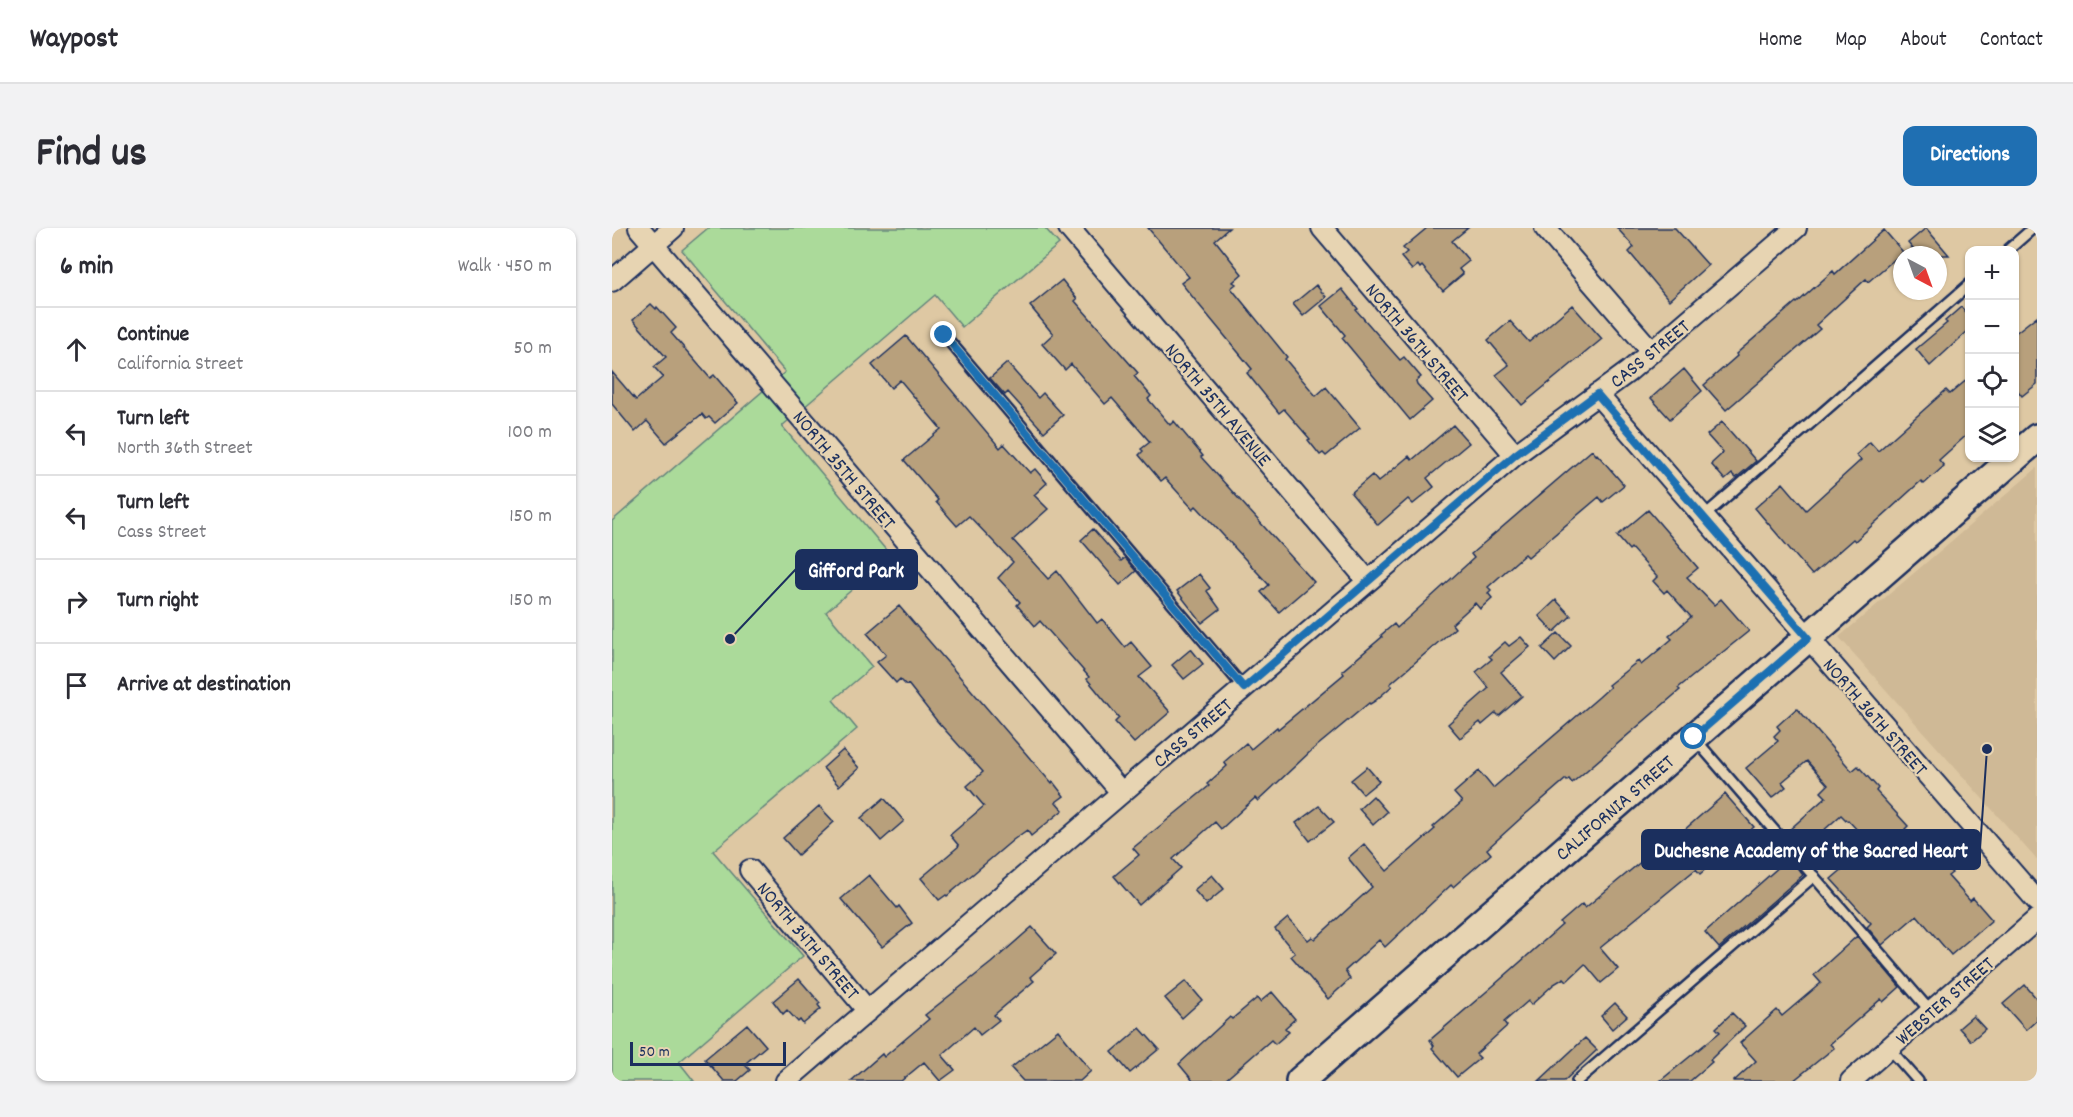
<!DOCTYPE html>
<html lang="en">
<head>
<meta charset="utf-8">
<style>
	:root { --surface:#fff; --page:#f2f2f3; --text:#2b2b33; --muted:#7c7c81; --line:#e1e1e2; --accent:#1f6fb2 }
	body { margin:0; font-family:Dekko,sans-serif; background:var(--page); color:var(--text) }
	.controls { position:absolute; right:18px; top:18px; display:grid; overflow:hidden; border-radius:12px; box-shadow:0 2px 4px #0004 }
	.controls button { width:54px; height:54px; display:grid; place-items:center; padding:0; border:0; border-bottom:2px solid var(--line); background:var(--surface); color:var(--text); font:30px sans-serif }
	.compass { position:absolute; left:1281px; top:18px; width:54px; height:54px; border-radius:50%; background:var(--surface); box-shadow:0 2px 4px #0004; rotate:139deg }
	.scale { position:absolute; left:18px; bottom:15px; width:156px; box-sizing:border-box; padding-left:6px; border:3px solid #1b2f5e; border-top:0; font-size:16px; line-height:21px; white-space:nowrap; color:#1b2f5e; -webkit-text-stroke:4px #e7d4b2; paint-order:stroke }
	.stop { position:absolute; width:18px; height:18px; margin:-14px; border:4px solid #1f6fb2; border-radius:50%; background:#fff }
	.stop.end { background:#1f6fb2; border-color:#fff; box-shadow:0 2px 6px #0008 }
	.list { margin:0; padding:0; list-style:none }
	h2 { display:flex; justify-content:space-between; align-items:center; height:78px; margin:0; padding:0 24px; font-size:26px }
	h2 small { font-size:20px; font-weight:400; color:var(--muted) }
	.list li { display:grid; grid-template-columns:39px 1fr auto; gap:18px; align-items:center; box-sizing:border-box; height:84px; padding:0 24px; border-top:2px solid var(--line) }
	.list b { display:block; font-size:22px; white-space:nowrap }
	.list p { margin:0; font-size:20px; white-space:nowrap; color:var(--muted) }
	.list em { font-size:20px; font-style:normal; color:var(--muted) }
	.icon { flex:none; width:33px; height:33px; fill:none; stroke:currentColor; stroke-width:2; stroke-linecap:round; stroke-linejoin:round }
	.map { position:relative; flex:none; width:1425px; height:853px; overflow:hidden; border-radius:12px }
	header { display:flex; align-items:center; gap:36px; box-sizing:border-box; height:84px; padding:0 30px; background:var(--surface); border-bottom:2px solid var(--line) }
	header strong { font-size:28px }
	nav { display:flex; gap:33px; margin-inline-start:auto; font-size:21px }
	.intro { display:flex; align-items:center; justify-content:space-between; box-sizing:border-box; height:144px; padding:0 36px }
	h1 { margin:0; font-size:42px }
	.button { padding:15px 27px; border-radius:12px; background:var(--accent); color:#fff; font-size:21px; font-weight:700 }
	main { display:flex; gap:36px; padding:0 36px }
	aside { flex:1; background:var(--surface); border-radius:12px; box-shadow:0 2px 4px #0004 }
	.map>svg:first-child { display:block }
	.built { fill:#cfb996 }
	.green { fill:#abda9a; stroke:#63847c; stroke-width:1.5 }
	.building { fill:#b8a07c; stroke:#1b2f5e; stroke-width:1.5 }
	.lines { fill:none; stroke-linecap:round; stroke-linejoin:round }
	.lane-casing { stroke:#1b2f5e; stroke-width:14 }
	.street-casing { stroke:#1b2f5e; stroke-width:24 }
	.secondary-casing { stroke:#1b2f5e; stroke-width:32 }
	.lane { stroke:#e7d4b2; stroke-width:9 }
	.street { stroke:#e7d4b2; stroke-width:20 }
	.secondary { stroke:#e7d4b2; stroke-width:27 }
	.route { stroke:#1f6fb2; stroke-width:8 }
	.labels { text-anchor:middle; stroke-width:4.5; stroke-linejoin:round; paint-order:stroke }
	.street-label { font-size:20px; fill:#1b2f5e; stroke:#e7d4b2 }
	.leader { fill:none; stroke:#1b2f5e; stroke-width:2 }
	.callout-dot { fill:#1b2f5e; stroke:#e7d4b2; stroke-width:2 }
	.callout { fill:#1b2f5e; stroke:#1b2f5e; stroke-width:2 }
	.callout-label { font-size:21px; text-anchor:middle; font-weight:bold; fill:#fff }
</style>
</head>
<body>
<header>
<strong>Waypost</strong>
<nav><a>Home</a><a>Map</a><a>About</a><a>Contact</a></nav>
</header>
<div class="intro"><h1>Find us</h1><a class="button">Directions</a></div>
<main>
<aside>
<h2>6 min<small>Walk · 450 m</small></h2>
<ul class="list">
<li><svg class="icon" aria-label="ahead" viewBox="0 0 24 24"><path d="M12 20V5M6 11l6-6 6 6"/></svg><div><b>Continue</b><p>California Street</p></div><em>50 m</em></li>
<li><svg class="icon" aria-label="left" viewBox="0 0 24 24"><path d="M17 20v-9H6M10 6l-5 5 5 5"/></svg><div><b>Turn left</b><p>North 36th Street</p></div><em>100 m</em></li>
<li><svg class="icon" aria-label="left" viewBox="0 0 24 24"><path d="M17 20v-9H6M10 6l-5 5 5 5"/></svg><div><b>Turn left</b><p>Cass Street</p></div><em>150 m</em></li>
<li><svg class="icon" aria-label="right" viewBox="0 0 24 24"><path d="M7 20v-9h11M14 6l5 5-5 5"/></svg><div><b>Turn right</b></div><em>150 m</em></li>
<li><svg class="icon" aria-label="arrive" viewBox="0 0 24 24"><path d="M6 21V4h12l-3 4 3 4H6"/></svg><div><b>Arrive at destination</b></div></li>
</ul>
</aside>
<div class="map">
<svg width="1425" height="853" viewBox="0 0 1425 853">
	<rect width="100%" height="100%" fill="#dec8a3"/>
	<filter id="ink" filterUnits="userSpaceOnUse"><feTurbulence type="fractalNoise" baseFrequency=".0167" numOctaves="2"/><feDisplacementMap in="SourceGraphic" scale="12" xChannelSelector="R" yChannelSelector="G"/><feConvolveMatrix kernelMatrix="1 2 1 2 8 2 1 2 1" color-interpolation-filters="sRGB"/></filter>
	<g filter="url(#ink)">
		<path class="built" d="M1425 240V632L1227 409Z"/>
		<path class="green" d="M96 0H433L447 16 350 99 323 67 170 198 279 328 214 384 260 439 221 472 245 501 101 623 191 728 67 834 82 853H0V293L173 144 70 22Z"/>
		<path class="building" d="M536 0H617L603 12 630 46 621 54 624 56 619 60 675 129 673 131 704 168 714 159 748 200 714 228 711 225 708 227 696 212 698 211 672 181 667 185 635 145 640 141 569 55 577 49Z
			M815 0H856L840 13 857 33 847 41 851 46 831 63 810 38 808 40 806 37 800 42 789 29 795 24 791 20Z
			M1005 0H1063L1096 37 1057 72 1017 24 1022 19Z
			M1314 0 1337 27H1306L1296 15Z
			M1272 2 1291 24 1256 54 1254 51 1204 97 1208 101 1114 182 1092 157 1125 128 1124 126 1184 74 1185 75 1221 43 1223 46Z
			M450 52 465 71 463 73 526 145 522 148 539 168 536 171 558 197 562 193 591 228 589 229 702 354 667 384 649 364 657 357 586 280 584 278 581 281 553 250 549 253 527 227 531 223 529 221 538 214 500 170 493 176 459 136 453 142 430 116 441 106 418 78Z
			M704 57 714 69 691 88 681 76Z
			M730 61 746 81 744 82 788 132 792 129 809 149 804 153 805 156 820 173 798 192 730 110 733 107 709 78Z
			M39 76 44 81 45 79 64 100 59 105 98 150 102 147 126 175 103 195 97 189 94 191 90 186 54 215 35 193 23 204 0 176V144L24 172 51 149 42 139 54 129 21 92Z
			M960 77 990 111 910 177 884 147 897 137 876 112 898 93 917 114Z
			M1349 79 1358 88V101L1318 138 1304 121 1335 95 1333 93Z
			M1425 88V156L1410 168 1402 158V106Z
			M294 108 388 220 392 216 418 245 423 241 435 255 422 267 436 281 401 312 436 351 445 343 485 395 490 391 513 419 519 414 540 439 527 449 558 484 522 515 503 494 507 490 475 451 477 449 428 393 423 398 405 377 408 374 386 350 401 334 357 288 345 298 324 274 326 272 292 232 329 201 288 152 279 160 260 137Z
			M395 135 426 170 431 165 451 187 432 204 396 164 393 167 378 150Z
			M1072 141 1090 163 1058 191 1039 170Z
			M1358 149V204L1327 232 1332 238 1312 256 1309 253 1243 313 1241 311 1200 347 1143 280 1171 255 1194 282 1249 232 1244 227 1258 214 1266 223 1334 162 1338 166Z
			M1110 194 1144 233 1124 250 1120 246 1113 252 1099 236 1111 225 1095 207Z
			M841 197 857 215 815 250 822 259 801 276 796 271 766 297 739 265 760 247 766 254 797 228 800 232Z
			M980 222 984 227 985 226 1012 257 991 274 987 269 916 329 913 326 876 359 879 362 876 365 880 370 868 381 863 375 840 396 843 400 778 456 780 458 763 473 758 476 757 475 699 523 646 573 643 570 609 601 603 594 561 631 569 640 527 677 502 648 527 627 521 620 597 558 595 556 615 538 612 534 634 515 639 521 665 499 666 501 732 446 730 443 770 409 769 407 782 396 785 400 862 330 859 326Z
			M1036 282 1086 340 1075 349 1102 377 1109 371 1137 403 1066 460 1068 462 960 555 957 551 955 553 954 551 908 591 875 621 879 626 841 659 839 657 773 719 767 712 733 743 738 751 716 771 679 728 683 725 663 701 676 690 696 712 700 709 703 711 760 659 736 630 752 616 775 643 823 601 821 599 850 574 842 565 867 543 881 560 987 469 998 459 996 457 1026 433 1029 437 1060 411 1057 408 1079 389 1055 362 1052 365 1041 353 1045 349 1019 320 1017 322 1005 308Z
			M481 301 509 333 513 330 524 343 508 357 469 312Z
			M587 346 598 360 595 363 608 381 590 395 565 363Z
			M944 372 959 388 942 404 927 388Z
			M287 378 440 556 441 554 452 568 444 574 451 582 419 608 415 602 401 612 335 668 334 667 327 672 309 650 347 618 338 607 372 578 355 558 371 544 325 493 296 456 294 457 288 451 284 455 265 434 274 427 255 405Z
			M946 405 959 418 943 434 930 420Z
			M909 409 918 419 889 444 910 468 887 488 884 485 870 497 868 494 848 510 836 496 877 460 864 444 880 431 877 428 893 414 897 418Z
			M579 421 591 436 572 451 560 437Z
			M1185 480 1240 543 1246 538 1266 560 1264 563 1296 598 1293 601 1316 627 1320 623 1340 645 1336 648 1358 673 1361 670 1380 692 1339 727 1305 687 1270 717 1255 699 1259 695 1219 651 1259 617 1236 592 1235 593 1229 587 1192 620 1176 603 1214 569 1209 564 1216 557 1195 533 1170 554 1174 559 1160 570 1134 540 1166 513 1162 508 1168 502 1165 498Z
			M231 522 247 540 227 558 211 540Z
			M755 539 767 553 751 566 739 552Z
			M1113 566 1142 599 1088 646 1084 641 988 720 1006 741 989 755 973 736 955 753 952 750 942 756 919 777 916 773 892 794 895 798 864 826 868 830 845 849 820 820 822 818 818 812 881 758 950 697 948 695 970 676 973 680 1042 623 1045 626Z
			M761 568 775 584 761 597 747 581Z
			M272 570 292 593 269 613 249 590Z
			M207 578 222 594 186 627 171 610Z
			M707 578 722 594 698 613 684 595Z
			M1177 630 1191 647 1107 720 1093 704Z
			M257 647 285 680 287 678 300 695 270 719 229 671Z
			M600 647 612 661 594 676 582 662Z
			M420 699 444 726 418 749 422 753 382 787 387 792 368 807 362 799 330 827 343 842 328 853 312 834 289 853H239L270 826 272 829 317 791 313 787 379 735Z
			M1245 708 1288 759 1271 774 1269 771 1218 816 1222 820 1181 853H1122L1144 833 1128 815 1165 782 1170 788 1209 755 1202 747Z
			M187 751 208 775 206 777 209 781 191 796 188 792 186 794 175 782 171 786 161 773Z
			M574 753 590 772 570 790 553 770Z
			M1413 757 1425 771V792L1414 802 1391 776Z
			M660 764 683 791 673 800 677 804 663 816 659 812 612 853H581L567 836 618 789 620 791 645 770 648 774Z
			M1003 775 1015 788 1000 801 989 788Z
			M1120 785 1133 798 1098 832 1100 834 1078 853H1048L1108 804 1104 800Z
			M1361 788 1373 801 1359 813 1347 800Z
			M135 796 154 818 135 834 133 837 138 842 125 853H112L93 831Z
			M528 800 547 821 518 845 500 824Z
			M446 802 479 843 468 853H411L399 840Z
			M973 810 985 822 952 853H927Z"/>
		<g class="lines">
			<defs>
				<path id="lane" d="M1396 22 1421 0
					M332 107 632 460
					M1091 289 1358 56
					M1083 511 1319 784
					M1277 820 1306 853
					M965 853 1202 648"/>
				<path id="street" d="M27 0 509 564
					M457 0 756 353
					M710 0 903 227
					M933 0 1040 124
					M0 53 61 0
					M985 166 1425 673
					M138 642 256 783
					M174 853 903 227 1016 144 1184 0
					M1239 853 1425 691"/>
				<path id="secondary" d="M688 853 1425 210"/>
			</defs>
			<use href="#lane" class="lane-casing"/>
			<use href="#street" class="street-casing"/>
			<use href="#secondary" class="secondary-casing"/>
			<use href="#lane" class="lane"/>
			<use href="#street" class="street"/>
			<use href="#secondary" class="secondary"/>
		</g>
	</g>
	<g class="lines" filter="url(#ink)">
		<path class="route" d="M332 107 632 460 903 227 985 166 1196 410 1082 509"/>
	</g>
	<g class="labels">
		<g class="street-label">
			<text transform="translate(806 114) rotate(50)" y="7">NORTH 36TH STREET</text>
			<text transform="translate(1037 125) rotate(-39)" y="7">CASS STREET</text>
			<text transform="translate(607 176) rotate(50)" y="7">NORTH 35TH AVENUE</text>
			<text transform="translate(233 241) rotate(50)" y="7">NORTH 35TH STREET</text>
			<text transform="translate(1264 488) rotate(49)" y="7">NORTH 36TH STREET</text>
			<text transform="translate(580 504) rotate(-40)" y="7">CASS STREET</text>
			<text transform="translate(1002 579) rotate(-41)" y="7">CALIFORNIA STREET</text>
			<text transform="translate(197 712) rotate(50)" y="7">NORTH 34TH STREET</text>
			<text transform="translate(1332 772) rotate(-41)" y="7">WEBSTER STREET</text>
		</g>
	</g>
	<path class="leader" d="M118 411L184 341M1375 521L1368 621"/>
	<g class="callout-dot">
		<circle cx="118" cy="411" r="6"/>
		<circle cx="1375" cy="521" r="6"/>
	</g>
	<g class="callout">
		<rect x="184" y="322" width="121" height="39" rx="6"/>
		<rect x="1030" y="602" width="338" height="39" rx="6"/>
	</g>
	<g class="callout-label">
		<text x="244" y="349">Gifford Park</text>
		<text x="1199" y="629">Duchesne Academy of the Sacred Heart</text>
	</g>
</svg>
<div class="controls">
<button>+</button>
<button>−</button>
<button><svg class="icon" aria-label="locate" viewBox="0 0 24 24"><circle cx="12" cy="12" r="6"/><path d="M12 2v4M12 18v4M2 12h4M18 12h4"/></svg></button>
<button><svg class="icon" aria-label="layers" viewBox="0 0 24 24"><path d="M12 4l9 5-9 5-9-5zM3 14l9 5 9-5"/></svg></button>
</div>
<svg class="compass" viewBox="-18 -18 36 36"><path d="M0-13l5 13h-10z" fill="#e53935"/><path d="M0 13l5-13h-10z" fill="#7c7c81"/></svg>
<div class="scale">50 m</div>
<div class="stop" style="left:1082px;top:509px"></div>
<div class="stop end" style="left:332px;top:107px"></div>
</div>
</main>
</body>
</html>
